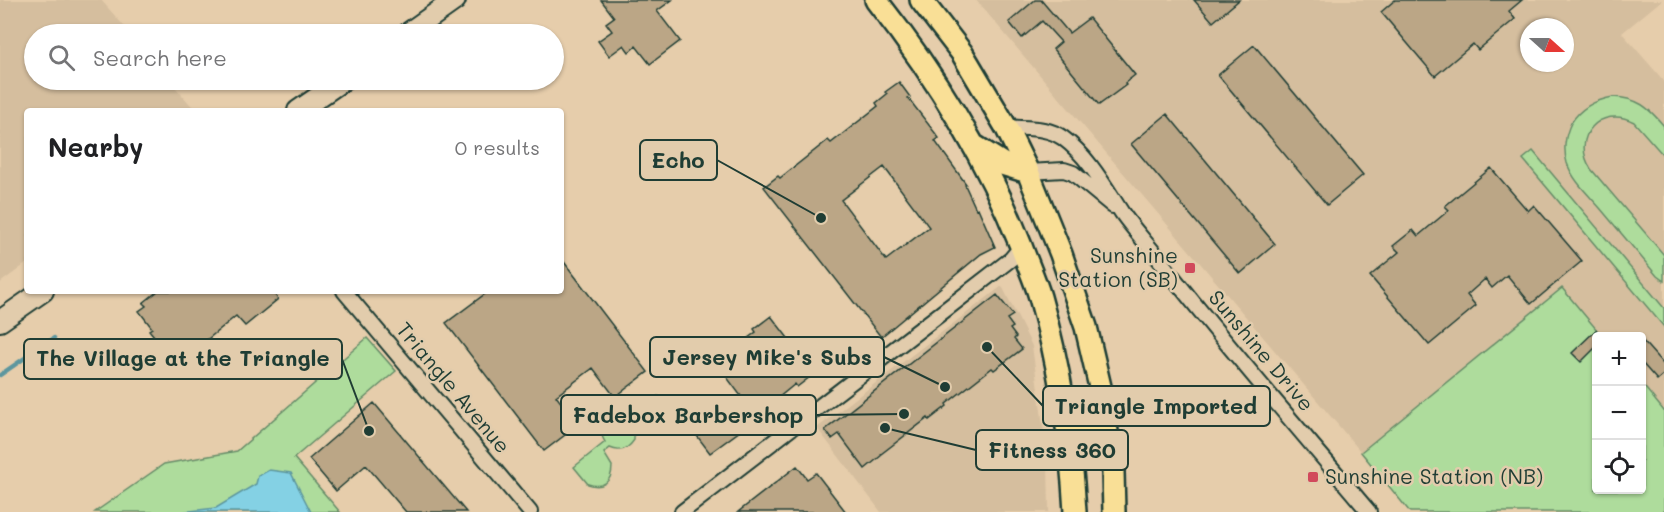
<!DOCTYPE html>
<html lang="en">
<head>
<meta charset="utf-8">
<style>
	:root { --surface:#fff; --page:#f6f6f6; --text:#202124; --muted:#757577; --line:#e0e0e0 }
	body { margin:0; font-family:Mali,sans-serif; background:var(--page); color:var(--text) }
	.controls { position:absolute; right:18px; bottom:18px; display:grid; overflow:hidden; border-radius:6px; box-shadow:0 2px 4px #0004 }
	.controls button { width:54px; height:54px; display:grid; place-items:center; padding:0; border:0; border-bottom:2px solid var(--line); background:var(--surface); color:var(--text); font:30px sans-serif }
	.compass { position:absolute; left:1520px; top:18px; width:54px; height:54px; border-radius:50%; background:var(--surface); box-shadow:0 2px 4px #0004; rotate:111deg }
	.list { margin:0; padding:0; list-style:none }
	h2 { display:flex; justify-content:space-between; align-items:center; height:78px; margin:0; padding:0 24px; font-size:26px }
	h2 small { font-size:20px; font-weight:400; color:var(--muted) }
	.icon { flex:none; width:33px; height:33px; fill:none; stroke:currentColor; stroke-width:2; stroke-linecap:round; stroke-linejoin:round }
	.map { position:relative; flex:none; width:1664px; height:512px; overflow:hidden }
	.search { position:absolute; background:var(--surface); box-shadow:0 2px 4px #0004; left:24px; top:24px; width:540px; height:66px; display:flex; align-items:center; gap:15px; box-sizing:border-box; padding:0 21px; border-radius:33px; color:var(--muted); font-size:22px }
	.panel { position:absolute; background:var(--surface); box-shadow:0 2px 4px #0004; left:24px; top:108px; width:540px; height:186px; border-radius:6px }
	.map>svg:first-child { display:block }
	.built { fill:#d5be9e; fill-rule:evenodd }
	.green { fill:#aedc9c; stroke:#668c68; stroke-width:1.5 }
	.water { fill:#84d1e4; stroke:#5c969e; stroke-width:1.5 }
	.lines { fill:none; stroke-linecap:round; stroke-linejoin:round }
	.stream { stroke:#5c969e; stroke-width:4.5 }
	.building { fill:#bba686; stroke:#1f3d34; stroke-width:1.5; fill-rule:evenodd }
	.street-casing { stroke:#1f3d34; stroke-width:18 }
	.secondary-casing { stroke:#1f3d34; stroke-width:24 }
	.primary-casing { stroke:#1f3d34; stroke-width:26 }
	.street { stroke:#e2ccac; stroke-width:14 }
	.secondary { stroke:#e2ccac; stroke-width:20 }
	.primary { stroke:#f9df96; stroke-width:21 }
	.poi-dot { fill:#d1495b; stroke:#e2ccac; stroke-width:2 }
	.labels { text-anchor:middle; stroke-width:5; stroke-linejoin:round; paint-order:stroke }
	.poi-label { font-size:21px; fill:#1f3d34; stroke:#e2ccac; text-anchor:end }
	.street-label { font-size:21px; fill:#1f3d34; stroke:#e2ccac }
	.leader { fill:none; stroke:#1f3d34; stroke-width:2 }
	.callout-dot { fill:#1f3d34; stroke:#e2ccac; stroke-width:2 }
	.callout { fill:#e2ccac; stroke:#1f3d34; stroke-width:2 }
	.callout-label { font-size:22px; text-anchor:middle; font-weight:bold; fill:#1f3d34 }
</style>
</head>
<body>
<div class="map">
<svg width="1664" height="512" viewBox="0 0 1664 512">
	<rect width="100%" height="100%" fill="#e6cdab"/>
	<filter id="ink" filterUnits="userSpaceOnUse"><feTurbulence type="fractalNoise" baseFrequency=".0167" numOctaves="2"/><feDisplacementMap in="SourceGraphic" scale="12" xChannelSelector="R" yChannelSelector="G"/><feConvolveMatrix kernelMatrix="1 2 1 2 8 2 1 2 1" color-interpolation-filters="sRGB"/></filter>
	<g filter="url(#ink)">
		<path class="built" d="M0 0H101L131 34H34V80H169L196 111H27V263L0 283Z
			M976 0H1662L1622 33 1664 81V411L1642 384V336H1602L1562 288 1361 452ZM1529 27H1565V63H1529Z
			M1002 286 1032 346 1048 461 1049 512H881L817 428Z"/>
		<path class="green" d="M1613 97C1638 98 1648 107 1664 126V156L1634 122C1601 104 1570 137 1591 169L1664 255V281L1657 276C1638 253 1619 231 1600 208 1588 194 1573 181 1567 163 1563 150 1565 135 1571 123 1581 107 1595 100 1613 97Z
			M1533 151 1664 308V327L1523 159Z
			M1562 288 1602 336H1596V490H1642V384L1664 411V512H1410L1361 452Z
			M367 338 396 371 294 458 340 512H95L164 464 237 451Z
			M658 396C661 400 666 404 668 408 676 426 654 437 641 424L634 430V440C628 449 621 453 610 448L604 453 612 466C612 482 603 489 588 484L574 467 605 442C592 421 614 406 630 424L656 403 653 400Z"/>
		<path class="water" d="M269 470 291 473 311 512H181L216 508 256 484 258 476Z"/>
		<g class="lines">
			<path class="stream" d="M0 375 54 338"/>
		</g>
		<path class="building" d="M601 0H672L657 11 680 41 650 64 636 46 629 52 624 45 609 56 598 41 612 31 606 23 614 17Z
			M1035 0H1041L1069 33 1089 18 1135 75 1125 83 1126 85 1099 105 1053 49 1061 42 1042 21 1022 38 1009 22Z
			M1194 0H1239L1213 22Z
			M1395 0H1522L1509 11 1515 19 1478 50 1473 44 1435 76 1381 12Z
			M1254 45 1363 175 1327 205 1218 75Z
			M899 82 910 97 908 98 939 138 935 141 966 184 965 185 976 209 978 208 995 247 981 254 881 337 764 187 778 176 780 178 828 140 831 143 878 106 876 103 887 94 885 92ZM884 167 929 227 886 260 841 200Z
			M1167 114 1275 244 1240 274 1131 144Z
			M1491 168 1528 211 1534 205 1582 261 1531 304 1507 275 1492 288 1485 279 1467 295 1476 306 1429 345 1370 276 1399 252 1393 246 1413 230 1418 236 1449 210 1445 206Z
			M561 258 648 372 615 397 593 368 556 396 578 425 544 451 446 323 489 291H561Z
			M158 291H272L278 299 245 326 236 316 164 375 145 352 158 341 149 330 152 328 139 311 146 306 143 303Z
			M997 295 1013 315 1007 319 1013 327 1010 329 1016 337 1014 339 1022 349 994 370 992 368 946 404 947 406 929 420 928 418 881 454 882 455 865 469 839 434 832 439 825 430Z
			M771 316 815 373 797 387 795 384 772 403 774 406 710 453 694 432 741 396 714 360 730 348 732 350 756 332 754 329Z
			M1596 330V347L1581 362 1572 353Z
			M1641 339 1664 365V374L1657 380 1641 362Z
			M374 403 466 512H406L366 465 336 491 309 459Z
			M797 466 807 479 816 473 846 512H738Z"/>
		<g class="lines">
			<defs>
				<path id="street" d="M1006 127C1025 129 1047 126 1063 138 1089 157 1105 187 1122 213 1134 230 1149 246 1162 263 1228 348 1299 429 1369 512
					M1028 172 1064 170 1073 173 1113 206
					M344 291 530 512
					M682 512 949 307 1011 259 1021 247"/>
				<path id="secondary" d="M407 34 455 0
					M298 111 343 80
					M0 321 43 291"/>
				<path id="primary" d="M876 0C935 75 986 157 1021 246 1027 263 1035 280 1040 297 1060 367 1071 439 1075 512
					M921 0 962 53 1006 127 1028 172 1061 254 1086 327 1101 391 1113 472 1114 512
					M975 146 1005 165 1028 172
					M1068 430 1106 427"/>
			</defs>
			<use href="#street" class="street-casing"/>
			<use href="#secondary" class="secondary-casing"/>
			<use href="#primary" class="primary-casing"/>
			<use href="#street" class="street"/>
			<use href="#secondary" class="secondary"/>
			<use href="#primary" class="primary"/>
		</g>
	</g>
	<g class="poi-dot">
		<rect x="1184" y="262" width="12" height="12" rx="3"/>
		<rect x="1307" y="471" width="12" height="12" rx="3"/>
	</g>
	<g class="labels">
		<g class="poi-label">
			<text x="1178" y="263">Sunshine<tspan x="1178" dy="24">Station (SB)</tspan></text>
			<text x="1325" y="484" text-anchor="start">Sunshine Station (NB)</text>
		</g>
		<g class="street-label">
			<text transform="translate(1261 351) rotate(50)" y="7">Sunshine Drive</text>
			<text transform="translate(453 388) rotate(50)" y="7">Triangle Avenue</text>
		</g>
	</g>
	<path class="leader" d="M821 218L717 160M945 387L884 357M369 431L342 359M987 347L1043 406M904 414L816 415M885 428L976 450"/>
	<g class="callout-dot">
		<circle cx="821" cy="218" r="6"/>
		<circle cx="945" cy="387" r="6"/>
		<circle cx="369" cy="431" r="6"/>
		<circle cx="987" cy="347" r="6"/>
		<circle cx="904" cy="414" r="6"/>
		<circle cx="885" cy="428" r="6"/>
	</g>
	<g class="callout">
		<rect x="640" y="140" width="77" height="40" rx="6"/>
		<rect x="650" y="337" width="234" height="40" rx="6"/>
		<rect x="24" y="339" width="318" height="40" rx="6"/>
		<rect x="1043" y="386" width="227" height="40" rx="6"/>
		<rect x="561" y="395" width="255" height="40" rx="6"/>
		<rect x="976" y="430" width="152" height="40" rx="6"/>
	</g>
	<g class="callout-label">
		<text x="678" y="168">Echo</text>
		<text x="767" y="365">Jersey Mike's Subs</text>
		<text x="183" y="366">The Village at the Triangle</text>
		<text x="1156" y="414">Triangle Imported</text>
		<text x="688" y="423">Fadebox Barbershop</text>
		<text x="1052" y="458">Fitness 360</text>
	</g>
</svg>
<div class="controls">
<button>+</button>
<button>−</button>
<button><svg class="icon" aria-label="locate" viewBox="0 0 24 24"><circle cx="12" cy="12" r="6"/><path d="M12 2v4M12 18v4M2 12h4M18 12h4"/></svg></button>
</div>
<svg class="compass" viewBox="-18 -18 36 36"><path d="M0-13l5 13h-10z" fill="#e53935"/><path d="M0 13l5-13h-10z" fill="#757577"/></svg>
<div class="search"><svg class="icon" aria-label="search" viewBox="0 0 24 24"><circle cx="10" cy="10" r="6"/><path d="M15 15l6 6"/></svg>Search here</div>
<section class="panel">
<h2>Nearby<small>0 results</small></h2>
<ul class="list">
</ul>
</section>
</div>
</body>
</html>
